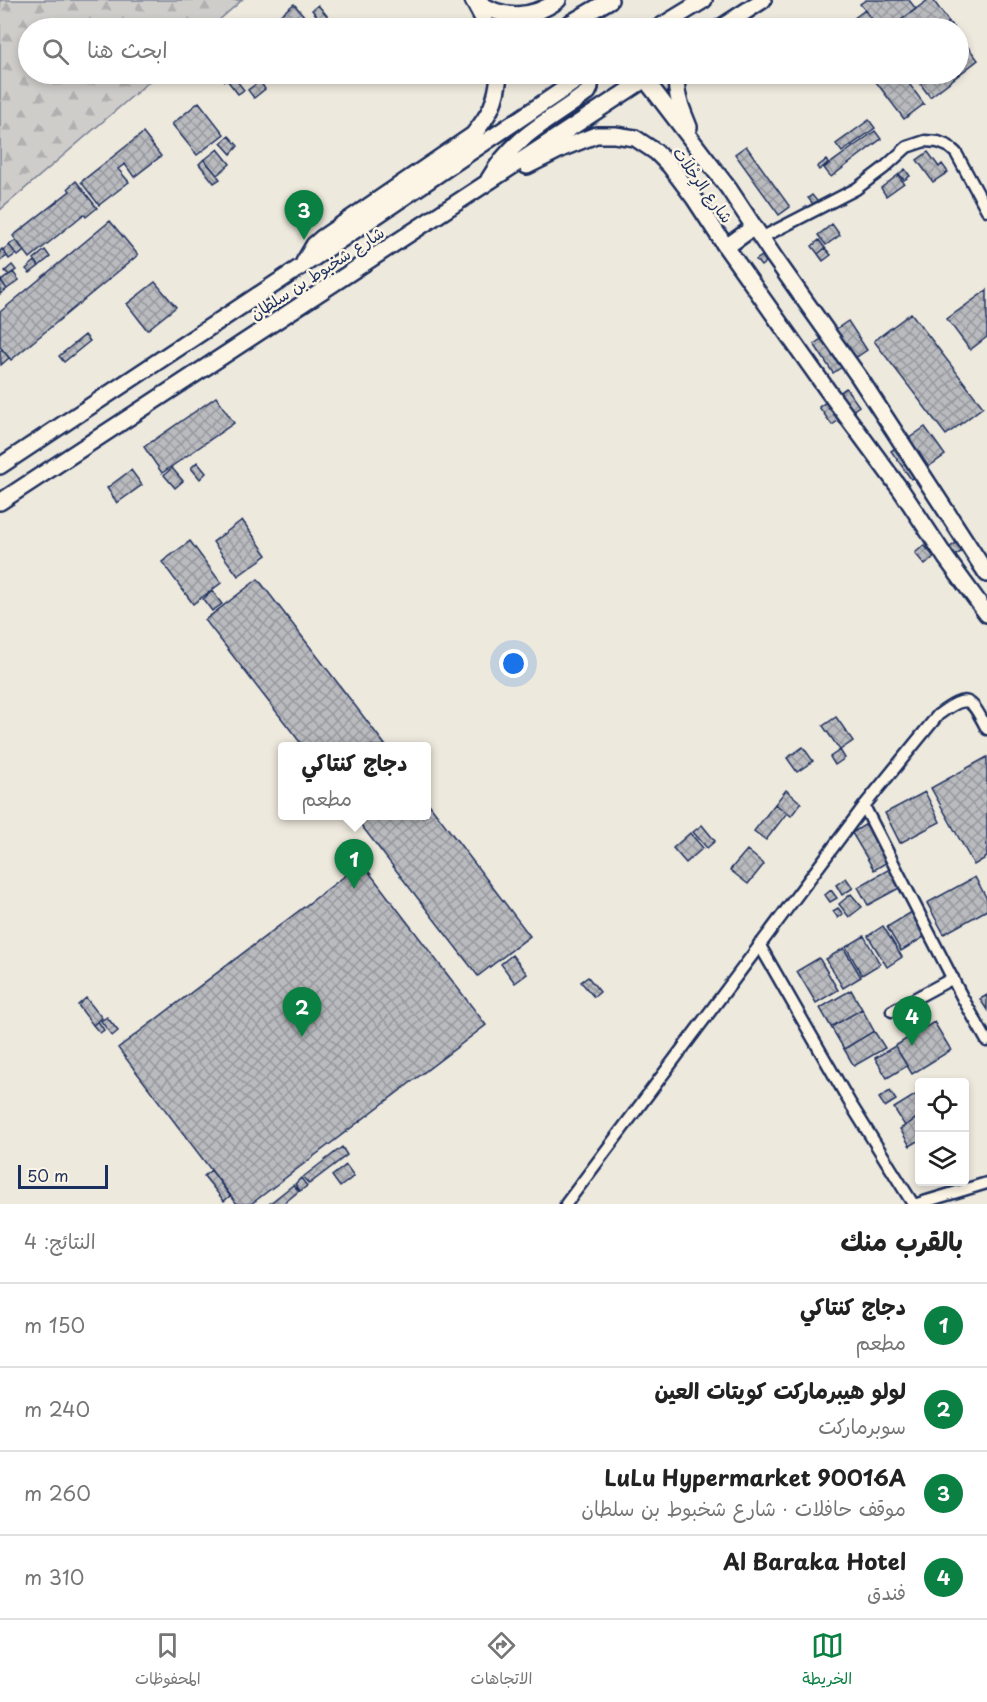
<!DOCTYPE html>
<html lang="ar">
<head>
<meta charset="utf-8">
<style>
	:root { --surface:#fff; --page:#f6f6f6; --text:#222; --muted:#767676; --line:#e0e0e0; --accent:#0b8043 }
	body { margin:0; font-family:"Playpen Sans","Playpen Sans Arabic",sans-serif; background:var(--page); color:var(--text); direction:rtl }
	.controls { position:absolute; right:18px; bottom:18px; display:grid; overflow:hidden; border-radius:6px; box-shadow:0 3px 9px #0003 }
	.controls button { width:54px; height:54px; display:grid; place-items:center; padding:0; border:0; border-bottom:2px solid var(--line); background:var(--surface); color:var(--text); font:30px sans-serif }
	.scale { position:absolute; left:18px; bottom:15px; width:90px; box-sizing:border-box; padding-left:6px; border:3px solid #1b2f5e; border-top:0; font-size:16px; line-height:21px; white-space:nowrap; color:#1b2f5e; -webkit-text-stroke:4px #fcf5e5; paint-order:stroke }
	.you { position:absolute; left:514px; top:664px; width:21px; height:21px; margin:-15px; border:4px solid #fff; border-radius:50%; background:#1a73e8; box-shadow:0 0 0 9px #1a73e833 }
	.badge { display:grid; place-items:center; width:39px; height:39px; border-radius:50%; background:var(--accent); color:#fff; font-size:20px; font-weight:700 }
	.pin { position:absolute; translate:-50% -50px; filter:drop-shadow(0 2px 3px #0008) }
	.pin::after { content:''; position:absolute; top:32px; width:21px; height:18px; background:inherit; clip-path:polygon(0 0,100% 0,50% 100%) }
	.popup { position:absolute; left:278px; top:742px; width:153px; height:78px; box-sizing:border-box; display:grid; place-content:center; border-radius:6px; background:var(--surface); filter:drop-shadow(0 2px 4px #0005); font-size:20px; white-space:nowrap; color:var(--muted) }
	.popup b { font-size:22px; color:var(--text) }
	.popup::after { content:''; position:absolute; left:50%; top:100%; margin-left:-12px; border:12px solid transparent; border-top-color:var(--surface) }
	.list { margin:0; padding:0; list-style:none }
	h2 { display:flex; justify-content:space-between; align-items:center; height:78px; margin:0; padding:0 24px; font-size:26px }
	h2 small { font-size:20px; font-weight:400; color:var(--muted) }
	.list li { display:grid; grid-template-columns:39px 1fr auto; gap:18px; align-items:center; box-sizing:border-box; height:84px; padding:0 24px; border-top:2px solid var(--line) }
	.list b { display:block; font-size:22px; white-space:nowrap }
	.list p { margin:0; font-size:20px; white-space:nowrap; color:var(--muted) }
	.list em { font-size:20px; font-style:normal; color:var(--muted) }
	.icon { flex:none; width:33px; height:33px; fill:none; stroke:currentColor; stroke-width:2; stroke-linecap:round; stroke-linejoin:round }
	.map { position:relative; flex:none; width:987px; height:1204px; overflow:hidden; direction:ltr }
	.search { position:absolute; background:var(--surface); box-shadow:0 3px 9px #0003; left:18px; right:18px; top:18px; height:66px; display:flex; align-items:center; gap:15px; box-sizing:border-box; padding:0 21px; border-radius:33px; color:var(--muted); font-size:22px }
	.sheet { height:414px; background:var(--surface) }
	nav { display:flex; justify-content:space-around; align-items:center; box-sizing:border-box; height:84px; border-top:2px solid var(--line); background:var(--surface); font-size:16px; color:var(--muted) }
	nav a { display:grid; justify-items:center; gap:3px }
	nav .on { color:var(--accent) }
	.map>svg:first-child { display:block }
	.forest { fill:url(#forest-firs); stroke:#757e94; stroke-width:1.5 }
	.building { fill:url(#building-cross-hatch); stroke:#1b2f5e; stroke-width:1.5 }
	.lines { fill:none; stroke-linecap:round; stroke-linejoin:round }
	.street-casing { stroke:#1b2f5e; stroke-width:15 }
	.primary-casing { stroke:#1b2f5e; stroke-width:20 }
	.street { stroke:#fcf5e5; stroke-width:10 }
	.primary { stroke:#fcf5e5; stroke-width:15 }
	.labels { text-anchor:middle; stroke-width:5; stroke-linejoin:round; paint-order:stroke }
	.street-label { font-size:16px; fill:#1b2f5e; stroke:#fcf5e5 }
</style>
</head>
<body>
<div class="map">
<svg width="987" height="1204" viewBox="0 0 987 1204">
	<defs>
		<pattern id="forest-firs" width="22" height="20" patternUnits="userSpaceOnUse" patternTransform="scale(1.5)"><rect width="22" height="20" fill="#cfcdca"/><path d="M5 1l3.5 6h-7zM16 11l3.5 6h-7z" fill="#b1b0b0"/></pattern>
		<pattern id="building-cross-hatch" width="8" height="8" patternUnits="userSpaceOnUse" patternTransform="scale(1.5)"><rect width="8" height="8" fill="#babbbe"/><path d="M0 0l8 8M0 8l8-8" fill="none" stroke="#96989e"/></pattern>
	</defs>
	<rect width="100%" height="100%" fill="#eee9dd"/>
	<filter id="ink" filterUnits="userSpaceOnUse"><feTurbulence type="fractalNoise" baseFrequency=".0167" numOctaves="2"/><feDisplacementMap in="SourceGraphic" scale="12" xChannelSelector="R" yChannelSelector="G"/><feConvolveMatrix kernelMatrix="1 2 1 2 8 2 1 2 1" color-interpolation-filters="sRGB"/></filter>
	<g filter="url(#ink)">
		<path class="forest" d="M0 0H242L210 28H28V74H158L0 210Z"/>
		<path class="building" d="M866 0H909L916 9 890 28H879L860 4Z
			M928 0H933L949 22 941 28H890Z
			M294 4 304 16 289 28H272L269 24Z
			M318 5 328 17 322 22 312 10Z
			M865 10 875 24 869 28H841Z
			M949 22 954 28H941Z
			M958 34 978 60 930 97 913 74H958Z
			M219 74H237L233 76 244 90 238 94 227 80 225 81Z
			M245 74H262L264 76 256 81 252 76 249 79Z
			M271 74H280L283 78 278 82Z
			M870 74H902L924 104 904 119Z
			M260 81 265 89 254 98 248 90Z
			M199 102 224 134 197 155 172 124Z
			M869 120 875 128 842 152 836 144Z
			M875 131 881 139 831 177 824 168Z
			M143 133 161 156 134 177 125 164 118 169 129 182 99 205 81 182Z
			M229 136 238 146 231 154 221 143Z
			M746 146 790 207 779 215 735 154Z
			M218 149 230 164 217 175 204 160Z
			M928 152 939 167 942 164 948 172 933 182 917 160Z
			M204 159 220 179 214 183 199 164Z
			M826 160 828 163 819 170 817 167Z
			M905 169 910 176 904 180 899 174Z
			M898 175 904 183 886 196 881 188Z
			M76 181 97 208 86 217 84 214 30 258 13 236 70 191 68 188Z
			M812 195 817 201 813 204 808 198Z
			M110 221 138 255 11 360 0 347V312Z
			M832 224 840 235 826 245 818 235Z
			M16 240 24 251 18 256 9 245Z
			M819 240 825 248 818 254 812 246Z
			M9 245 16 254 9 259 3 250Z
			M825 248 831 255 823 261 818 254Z
			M2 249 7 256 0 261V251Z
			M45 250 50 257 39 266 34 259Z
			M762 256 766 262 761 266 756 260Z
			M35 261 39 266 30 273 26 269Z
			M12 265 16 270 9 275 5 271Z
			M13 272 19 280 7 289 1 281Z
			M0 279 7 289 0 294Z
			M155 282 176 307 147 330 127 304Z
			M987 290V337L970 350 947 319Z
			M911 313 983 407 946 435 874 341Z
			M848 321 867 350 833 373 814 344Z
			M85 335 90 341 64 362 59 356Z
			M2 349 9 358 1 365 0 351Z
			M846 388 859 406 832 425 819 407Z
			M216 397 234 423 162 473 144 447Z
			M925 427 945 455 911 479 891 451Z
			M197 462 206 473 200 479 191 468Z
			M172 468 183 481 175 488 164 475Z
			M131 470 142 485 117 503 107 488Z
			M242 520 267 555 238 576 213 542Z
			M190 541 221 583 193 604 162 562Z
			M956 543 962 551 952 558 946 550Z
			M924 545 934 557 925 565 915 553Z
			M258 579 386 746H303L205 620Z
			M212 591 222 604 212 611 203 599Z
			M836 717 853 741 840 750 823 726Z
			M803 747 813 761 797 772 787 758Z
			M840 750 845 758 835 765 830 757Z
			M987 757V857L974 865 931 788Z
			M786 790 801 803 791 816 775 804Z
			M925 792 940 822 900 843 885 813Z
			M426 800 530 936 478 976 354 816H426Z
			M775 804 787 813 766 840 754 831Z
			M866 824 889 861 874 870 852 833Z
			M702 825 715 841 707 848 693 832Z
			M690 833 703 848 686 863 673 848Z
			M747 850 764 864 748 884 730 870Z
			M362 863 486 1025 251 1204H237L118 1048Z
			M893 867 903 886 868 905 858 887Z
			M975 877 987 899V910L944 934 927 903Z
			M846 878 853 888 842 895 836 885Z
			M831 890 837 898 830 902 825 895Z
			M851 894 862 907 849 917 839 904Z
			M838 908 843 914 838 918 833 911Z
			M915 910 929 934 901 951 887 927Z
			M883 926 902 957 887 967 868 936Z
			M864 936 880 964 862 975 846 947Z
			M844 948 861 977 843 988 826 959Z
			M512 955 527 974 515 983 501 964Z
			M819 958 838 990 816 1003 797 971Z
			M588 977 600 992 594 997 581 982Z
			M851 990 862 1009 831 1027 820 1008Z
			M987 995V1010L980 999Z
			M86 998 102 1018 93 1025 78 1005Z
			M862 1009 874 1031 844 1049 831 1027Z
			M107 1017 118 1031 112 1036 101 1021Z
			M98 1021 104 1030 100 1033 93 1025Z
			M934 1022 951 1050 912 1074 895 1046Z
			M874 1031 885 1048 854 1066 844 1049Z
			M895 1046 907 1066 887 1078 875 1058Z
			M890 1091 896 1100 885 1107 879 1098Z
			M920 1092V1116L905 1126 894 1108Z
			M920 1116V1140L910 1146 900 1129Z
			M342 1147 347 1155 309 1184 303 1177Z
			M346 1165 354 1176 340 1187 332 1176Z
			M211 1170 230 1196 224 1201 204 1176Z
			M301 1178 307 1186 300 1191 295 1184Z
			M293 1185 299 1191 283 1204H269Z"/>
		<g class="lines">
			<defs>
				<path id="street" d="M761 238 856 189 884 168 907 147 925 141 938 142 948 146 956 153 987 210
					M864 806 962 997 987 1041
					M759 944 850 1103 913 1204
					M892 1011 953 978
					M566 1204 864 806 938 715C969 692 971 699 987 729
					M917 1204 987 1183"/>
				<path id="primary" d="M473 0 488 28
					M476 0C501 21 534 18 558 0
					M562 28 610 0
					M658 28 704 0
					M720 28 763 0
					M677 74C674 93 682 109 689 127
					M645 79 729 189 774 257 859 377 987 574
					M527 166 563 148 596 135H615L635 138 656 152 670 166 694 198 726 247 828 391 901 490 946 558 987 614
					M489 179C514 135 550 121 588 92 593 84 588 77 579 77
					M726 247 754 227
					M304 262 314 245 322 238 473 135C490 114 497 101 499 74
					M0 466 302 266 586 74
					M0 502 653 74"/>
			</defs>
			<use href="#street" class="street-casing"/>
			<use href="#primary" class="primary-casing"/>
			<use href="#street" class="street"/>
			<use href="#primary" class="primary"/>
		</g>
	</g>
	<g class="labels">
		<g class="street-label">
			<text transform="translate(703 185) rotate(54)" y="6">شارع الرِحْلاَت</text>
			<text transform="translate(317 273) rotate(-33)" y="6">شارع شخبوط بن سلطان</text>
		</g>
	</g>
</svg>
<div class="controls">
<button><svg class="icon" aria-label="locate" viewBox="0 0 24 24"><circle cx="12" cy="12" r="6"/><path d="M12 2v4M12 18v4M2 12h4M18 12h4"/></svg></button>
<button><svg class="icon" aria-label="layers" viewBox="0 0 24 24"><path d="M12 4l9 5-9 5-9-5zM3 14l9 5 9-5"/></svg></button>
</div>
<div class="scale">50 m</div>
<div class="you"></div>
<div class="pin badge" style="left:354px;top:889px">1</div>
<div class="popup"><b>دجاج كنتاكي</b>مطعم</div>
<div class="pin badge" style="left:302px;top:1037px">2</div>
<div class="pin badge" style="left:304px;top:240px">3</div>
<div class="pin badge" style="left:912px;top:1046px">4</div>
<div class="search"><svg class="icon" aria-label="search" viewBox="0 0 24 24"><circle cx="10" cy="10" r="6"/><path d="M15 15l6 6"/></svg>ابحث هنا</div>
</div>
<section class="sheet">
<h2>بالقرب منك<small>النتائج: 4</small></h2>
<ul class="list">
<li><span class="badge">1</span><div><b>دجاج كنتاكي</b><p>مطعم</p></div><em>150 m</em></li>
<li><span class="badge">2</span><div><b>لولو هيبرماركت كويتات العين</b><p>سوبرماركت</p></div><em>240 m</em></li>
<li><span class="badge">3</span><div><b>LuLu Hypermarket 90016A</b><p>موقف حافلات · شارع شخبوط بن سلطان</p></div><em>260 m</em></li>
<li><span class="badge">4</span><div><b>Al Baraka Hotel</b><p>فندق</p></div><em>310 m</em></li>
</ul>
</section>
<nav>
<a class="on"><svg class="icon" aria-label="map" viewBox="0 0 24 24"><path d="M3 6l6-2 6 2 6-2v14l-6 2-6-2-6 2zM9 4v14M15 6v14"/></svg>الخريطة</a>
<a><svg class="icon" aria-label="directions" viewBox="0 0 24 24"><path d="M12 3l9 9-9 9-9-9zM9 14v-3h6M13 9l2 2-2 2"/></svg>الاتجاهات</a>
<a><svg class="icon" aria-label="saved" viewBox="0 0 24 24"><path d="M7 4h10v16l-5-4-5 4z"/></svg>المحفوظات</a>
</nav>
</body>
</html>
